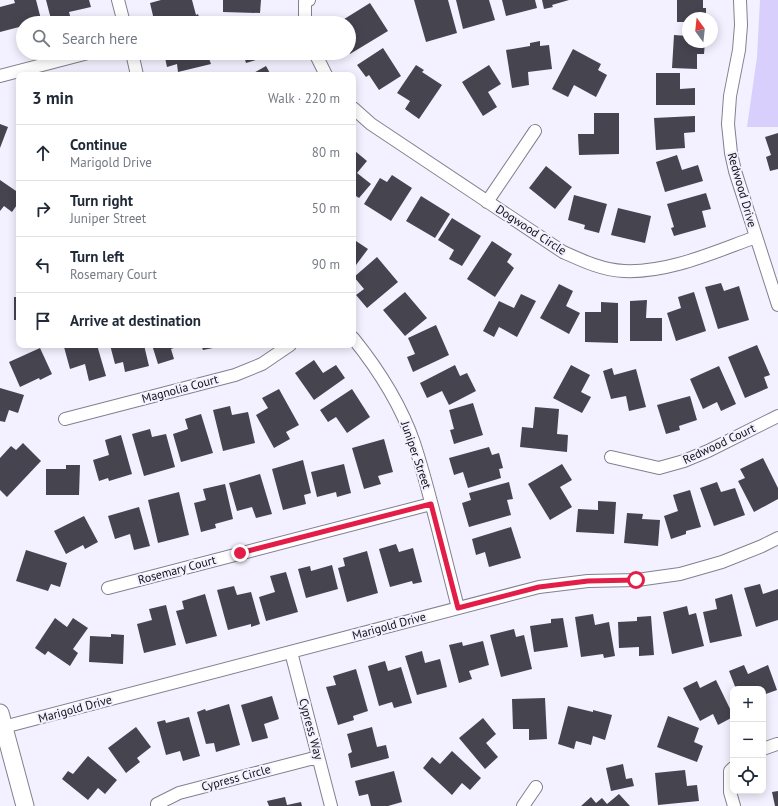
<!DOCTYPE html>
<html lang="en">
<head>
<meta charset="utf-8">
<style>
	:root { --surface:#fff; --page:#f6f6f7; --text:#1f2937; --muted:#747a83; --line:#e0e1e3 }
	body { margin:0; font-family:"PT Sans",sans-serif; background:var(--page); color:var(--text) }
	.controls { position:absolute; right:12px; bottom:12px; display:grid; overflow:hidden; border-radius:8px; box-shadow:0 2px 10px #0003 }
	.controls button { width:36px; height:36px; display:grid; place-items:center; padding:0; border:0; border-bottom:1px solid var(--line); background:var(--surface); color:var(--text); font:20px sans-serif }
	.compass { position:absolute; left:682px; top:12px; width:36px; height:36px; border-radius:50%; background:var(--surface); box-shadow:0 2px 10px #0003; rotate:345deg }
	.stop { position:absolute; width:12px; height:12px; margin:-9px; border:3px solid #e11d48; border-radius:50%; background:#fff }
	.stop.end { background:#e11d48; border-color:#fff; box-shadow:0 1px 4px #0008 }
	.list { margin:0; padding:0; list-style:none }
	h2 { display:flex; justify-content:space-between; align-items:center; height:52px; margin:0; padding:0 16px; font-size:17px }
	h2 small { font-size:13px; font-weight:400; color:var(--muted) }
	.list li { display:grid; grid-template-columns:26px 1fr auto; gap:12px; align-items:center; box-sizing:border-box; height:56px; padding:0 16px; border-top:1px solid var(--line) }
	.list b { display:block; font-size:15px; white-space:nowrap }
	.list p { margin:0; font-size:13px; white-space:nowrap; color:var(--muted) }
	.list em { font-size:13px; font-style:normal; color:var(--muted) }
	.icon { flex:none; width:22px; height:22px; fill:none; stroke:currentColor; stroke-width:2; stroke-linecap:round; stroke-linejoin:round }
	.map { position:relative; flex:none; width:778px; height:806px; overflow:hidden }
	.search { position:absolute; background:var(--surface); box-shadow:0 2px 10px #0003; left:16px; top:16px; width:340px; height:44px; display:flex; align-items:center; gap:10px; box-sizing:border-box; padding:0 14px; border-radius:22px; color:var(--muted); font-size:15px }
	.panel { position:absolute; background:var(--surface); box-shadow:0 2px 10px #0003; left:16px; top:72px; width:340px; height:276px; border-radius:8px }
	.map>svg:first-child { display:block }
	.green { fill:#d9cffc }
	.building { fill:#46444f }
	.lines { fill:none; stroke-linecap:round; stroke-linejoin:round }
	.street-casing { stroke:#83808d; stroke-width:14 }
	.secondary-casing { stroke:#83808d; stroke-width:19 }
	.street { stroke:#fff; stroke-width:12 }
	.secondary { stroke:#fff; stroke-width:17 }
	.route { stroke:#e11d48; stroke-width:5 }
	.labels { text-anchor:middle; stroke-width:4; stroke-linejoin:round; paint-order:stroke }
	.street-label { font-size:12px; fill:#111015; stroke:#f3f1ff }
</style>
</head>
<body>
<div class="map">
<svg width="778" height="806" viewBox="0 0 778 806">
	<rect width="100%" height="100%" fill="#f3f1ff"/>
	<path class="green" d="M760 0H778V127H747L757 57Z"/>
	<path class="building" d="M14 0H36L42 23H23V26L0 32V7L15 3Z
		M46 0H89L91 7 69 12 72 23H52Z
		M161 0H192L196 15 198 14 201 23H165L164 17 154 20 150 3Z
		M223 0H261L260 13 223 12Z
		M414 0H448L457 33 426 42Z
		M456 0H489L495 20 463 29Z
		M502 0H535L537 8 506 16Z
		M542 0H569L552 5 553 7 544 9Z
		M677 0H703V8H706V18H688V22H677Z
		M370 3 388 31 350 54 349 52V23H342L341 21Z
		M674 35 688 36V42H705L704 54H697V69L672 68Z
		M540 41V46L549 45 552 69 528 72 529 85 512 88 506 50 530 46V43Z
		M383 48 401 76 379 90 369 75 366 77 357 65Z
		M573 49 601 64 598 70 607 75 596 97 574 85 568 97 552 89Z
		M164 53H207L211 64 178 72 177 64 167 67Z
		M243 53H278L246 63Z
		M416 65 424 70 422 72 442 85 419 119 405 109 410 101 397 93Z
		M489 65 501 84 488 92 497 107 483 116 462 82Z
		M266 66 271 75H250Z
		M656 73H680V89L695 88V105H656Z
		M594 113H619V154L579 155 578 134H594Z
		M695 116V132L684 133 685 148 656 150 654 118Z
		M0 124 8 127 0 148Z
		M778 133V169L770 171 766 157 771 155 765 137Z
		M355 151 367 161 357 173 371 184 359 198 353 194V153Z
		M677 155 682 170 698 165 703 181 665 192 656 162Z
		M546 166 572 187 555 209 529 188Z
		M392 175 412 188 391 221 364 204 380 178 387 182Z
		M0 180 19 193V202L12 212 4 206 0 211Z
		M706 193 711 209 702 211 706 227 674 236 671 228 674 227 667 204Z
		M574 195 607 204 599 233 584 229 585 225 568 220Z
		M421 196 450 214 435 238 406 221Z
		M618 208 651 216 645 243 611 235Z
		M452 218 481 236 462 266 449 259 454 250 438 240Z
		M353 239 368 249 353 269Z
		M492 241 512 254 507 262 514 268 495 297 467 279Z
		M377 257 398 282 367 308 356 295 364 289 354 277Z
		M721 283 724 291 739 286 749 320 718 329 705 287Z
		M559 284 573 291 566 306 580 313 569 334 540 318Z
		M405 292 427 318 405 336 383 310Z
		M694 292 706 331 676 341 667 313 681 308 678 297Z
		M521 294 536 301 517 337 499 327 494 337 483 331 499 301 514 308Z
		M14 297H19V320H14Z
		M647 300 646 318H662V341H630V301Z
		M601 302 618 303V343L585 342V312H601Z
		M436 325 449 355 413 372 407 357 415 354 408 338Z
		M70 345H97L106 376 89 381 85 364 70 369 64 347Z
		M110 345H144L149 366 125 372 123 362 115 364Z
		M152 345H182L171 349 174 359 158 364Z
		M201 345H223V346L203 350Z
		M757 345 770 375 764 377 768 388 745 398 728 357Z
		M40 348 52 374 40 380 39 378 20 387 9 362Z
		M314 360 323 373 336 365 345 378 314 400 295 373Z
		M455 365 460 376 467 373 476 391 449 405 442 391 427 398 420 383Z
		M571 365 590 375 581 392 591 397 582 413 553 398Z
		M719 366 736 404 721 411 717 402 703 409 690 379Z
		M612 368 614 375 636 369 646 407 629 411 626 396 611 399 603 371Z
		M0 388 24 395 18 413 9 410 5 422 0 421Z
		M279 389 299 425 286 432 290 439 274 448 256 415 268 408 262 398Z
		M352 389 370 417 347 433 336 417 328 422 320 410Z
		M690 396 697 420 679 426 680 430 666 434 657 405Z
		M473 403 483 435 454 444 450 430 454 429 449 410Z
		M230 406 232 415 248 412 255 443 223 451 213 410Z
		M535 407 559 409 557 434 568 435 567 452 520 447 522 427 533 428Z
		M201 414 213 453 181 462 173 434 188 429 185 419Z
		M150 429 152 437 166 434 175 467 144 476 132 434Z
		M121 435 132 474 109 481 108 478 99 481 93 460 109 455 105 440Z
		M384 439 393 472 378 476 381 484 364 489 352 448Z
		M23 443 41 461 7 497 0 490V458L11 446 16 450Z
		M489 447 492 455 499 453 503 468 499 469 501 478 468 488 463 472 454 475 449 458Z
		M763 458 778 488V499L754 512 738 481 745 478 740 469Z
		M303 460 311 493 304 495 306 504 283 510 272 469Z
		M344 464 351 493 337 497 336 492 317 497 311 472Z
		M562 464 572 480 560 487 572 507 550 520 528 484Z
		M66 465H80L79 495H46V469H66Z
		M260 474 272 514 256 518 252 507 237 511 229 483Z
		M509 482 513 499 507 500 511 515 469 527 462 503 471 500 469 493Z
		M717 482 721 492 735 488 745 515 714 526 700 488Z
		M225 484 233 519 215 524 216 528 201 532 194 503 206 500 203 489Z
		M690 490 701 527 686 531V534L671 539 664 516 678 511 673 495Z
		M179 492 189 535 158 543 148 500Z
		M598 501 616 502 614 534 576 532 578 509 598 510Z
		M139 507 150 546 134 550 130 534 115 539 108 516Z
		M627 513 643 514 642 519 660 520 658 546 624 543Z
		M84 516 98 542 85 549 83 545 66 554 54 531Z
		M511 527 521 558 489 567 485 552 476 555 472 539Z
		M396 544 399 552 413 548 422 582 413 584 412 581 390 587 379 549Z
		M26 550 67 563 60 587 51 584 48 591 16 581Z
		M367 551 378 593 347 602 338 568 345 566 343 558Z
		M332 565 338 589 306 598 298 569 310 566 311 571Z
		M286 572 298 612 266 621 259 597 275 592 270 576Z
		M760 584 763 594 778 589V620L756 627 744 588Z
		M234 586 237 595 251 592 260 624 251 627V624L228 630 217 590Z
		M205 594 217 636 186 644 176 611 184 609 182 601Z
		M732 594 742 636 710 643 703 612 717 609 715 599Z
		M166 605 176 645 144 653 137 624 152 620 149 609Z
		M687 606 689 615 696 613 704 646 672 654 663 612Z
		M593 614 595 625 609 622 615 656 604 658 603 654 581 657 575 617Z
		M651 616 654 655 639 656V647L619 648 618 622 637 621V617Z
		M55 618 67 627 73 618 88 628 73 649 78 653 70 666 48 651 45 655 35 648Z
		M563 618 568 647 534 652 530 626 551 623V619Z
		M514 629 516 637 524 635 532 669 501 677 490 635Z
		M111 634 124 635 123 664 89 662 90 636 111 637Z
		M483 641 489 665 469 671 472 679 459 683 449 645 462 642 463 646Z
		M422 651 425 663 440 659 447 687 417 695 405 656Z
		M385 661 388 671 401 667 412 703 394 708 392 702 379 706 368 666Z
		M744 665 748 674 768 665 777 690 763 695V689H736L729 671Z
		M356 669 368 711 353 716 354 720 338 725 326 687 336 685 333 676Z
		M716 680 733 715V717L718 725 713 714 700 721 683 688 697 681 700 688Z
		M272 696 279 719 264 724 268 738 252 742 241 705Z
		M545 698 547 739 529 740V729H513L512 699Z
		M229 704 240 745 216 752 214 743 206 744 197 712 205 709 206 711Z
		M568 706 593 712V710L612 715 605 740 593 736 591 745 576 741 574 749 558 744Z
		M668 716 699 728 694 742 703 746 697 762 657 747Z
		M189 717 200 756 183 761 180 751 166 755 157 722 165 720 166 723Z
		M483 718 496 734 486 743 498 757 485 769 459 738Z
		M136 727 151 747 137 758 140 762 126 773 108 748Z
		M372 727 377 747 386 745 389 758 351 768 348 754 352 752 347 734Z
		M452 751 481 778 470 790 462 783 452 795 423 768 432 757 440 764Z
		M88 756 117 780 105 794 98 788 88 800 62 779 68 771 73 774Z
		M623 764 626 779 632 778 634 786 611 791 606 768Z
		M685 770 687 786 697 785 699 801 658 805 655 773Z
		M394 771 402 802 388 806H371L368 794 359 796 355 781Z
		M778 791V806H775L772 792Z
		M619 794 630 806H581L591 797 596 803 602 798 607 804Z
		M285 797 287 805 301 802 302 806H269L267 801Z"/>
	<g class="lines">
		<defs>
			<path id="street" d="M118 0 124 23
				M740 0 741 25 739 50 730 96 728 124 731 153 735 171 778 305
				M305 23V2L309 0
				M132 53 137 75
				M315 53 326 75
				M0 76 88 53
				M353 108 371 124 563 252C583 261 602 270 624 271 669 273 714 252 756 237
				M487 202 535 131
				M353 338C378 369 401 405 414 443 423 470 430 498 437 525 444 553 451 580 458 608
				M65 419 235 375 262 364 290 345
				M611 457 659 468 684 461 708 451 778 416
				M108 588 431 504
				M291 652 331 806
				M0 728 539 587 588 581 637 580 680 574 722 562 762 546 778 538
				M763 749 777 744
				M733 768 730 771V792L734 806
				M157 806V804L179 793 318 757
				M523 806 536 787"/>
			<path id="secondary" d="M0 713 25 806"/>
		</defs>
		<use href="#street" class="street-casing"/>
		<use href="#secondary" class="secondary-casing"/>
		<use href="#street" class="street"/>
		<use href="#secondary" class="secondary"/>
	</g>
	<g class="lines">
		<path class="route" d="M240 553 431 504 458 608 539 587 588 581 636 580"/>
	</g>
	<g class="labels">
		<g class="street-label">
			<text transform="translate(742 190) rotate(74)" y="4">Redwood Drive</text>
			<text transform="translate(531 230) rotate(33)" y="4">Dogwood Circle</text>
			<text transform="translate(180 389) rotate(-15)" y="4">Magnolia Court</text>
			<text transform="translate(719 444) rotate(-25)" y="4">Redwood Court</text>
			<text transform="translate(416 455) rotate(71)" y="4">Juniper Street</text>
			<text transform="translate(177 570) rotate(-15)" y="4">Rosemary Court</text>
			<text transform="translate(389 626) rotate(-15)" y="4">Marigold Drive</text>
			<text transform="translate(75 709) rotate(-15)" y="4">Marigold Drive</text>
			<text transform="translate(311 729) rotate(75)" y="4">Cypress Way</text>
			<text transform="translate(236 778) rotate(-15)" y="4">Cypress Circle</text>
		</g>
	</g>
</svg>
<div class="controls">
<button>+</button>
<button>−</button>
<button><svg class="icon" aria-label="locate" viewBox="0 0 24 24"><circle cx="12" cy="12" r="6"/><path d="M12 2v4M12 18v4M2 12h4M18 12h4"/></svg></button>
</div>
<svg class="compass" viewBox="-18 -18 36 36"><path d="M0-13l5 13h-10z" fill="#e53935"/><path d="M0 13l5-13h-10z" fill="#747a83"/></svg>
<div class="stop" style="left:636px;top:580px"></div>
<div class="stop end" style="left:240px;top:553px"></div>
<div class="search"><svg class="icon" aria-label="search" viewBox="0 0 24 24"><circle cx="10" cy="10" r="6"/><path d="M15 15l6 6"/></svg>Search here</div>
<section class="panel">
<h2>3 min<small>Walk · 220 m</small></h2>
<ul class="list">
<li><svg class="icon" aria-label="ahead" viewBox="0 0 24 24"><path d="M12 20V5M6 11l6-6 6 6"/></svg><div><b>Continue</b><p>Marigold Drive</p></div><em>80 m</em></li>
<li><svg class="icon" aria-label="right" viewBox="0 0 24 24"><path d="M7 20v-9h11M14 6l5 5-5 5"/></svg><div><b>Turn right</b><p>Juniper Street</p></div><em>50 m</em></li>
<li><svg class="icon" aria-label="left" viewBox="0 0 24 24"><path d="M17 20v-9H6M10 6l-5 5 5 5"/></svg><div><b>Turn left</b><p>Rosemary Court</p></div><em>90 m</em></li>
<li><svg class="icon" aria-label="arrive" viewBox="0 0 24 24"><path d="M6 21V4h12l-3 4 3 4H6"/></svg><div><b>Arrive at destination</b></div></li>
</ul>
</section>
</div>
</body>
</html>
